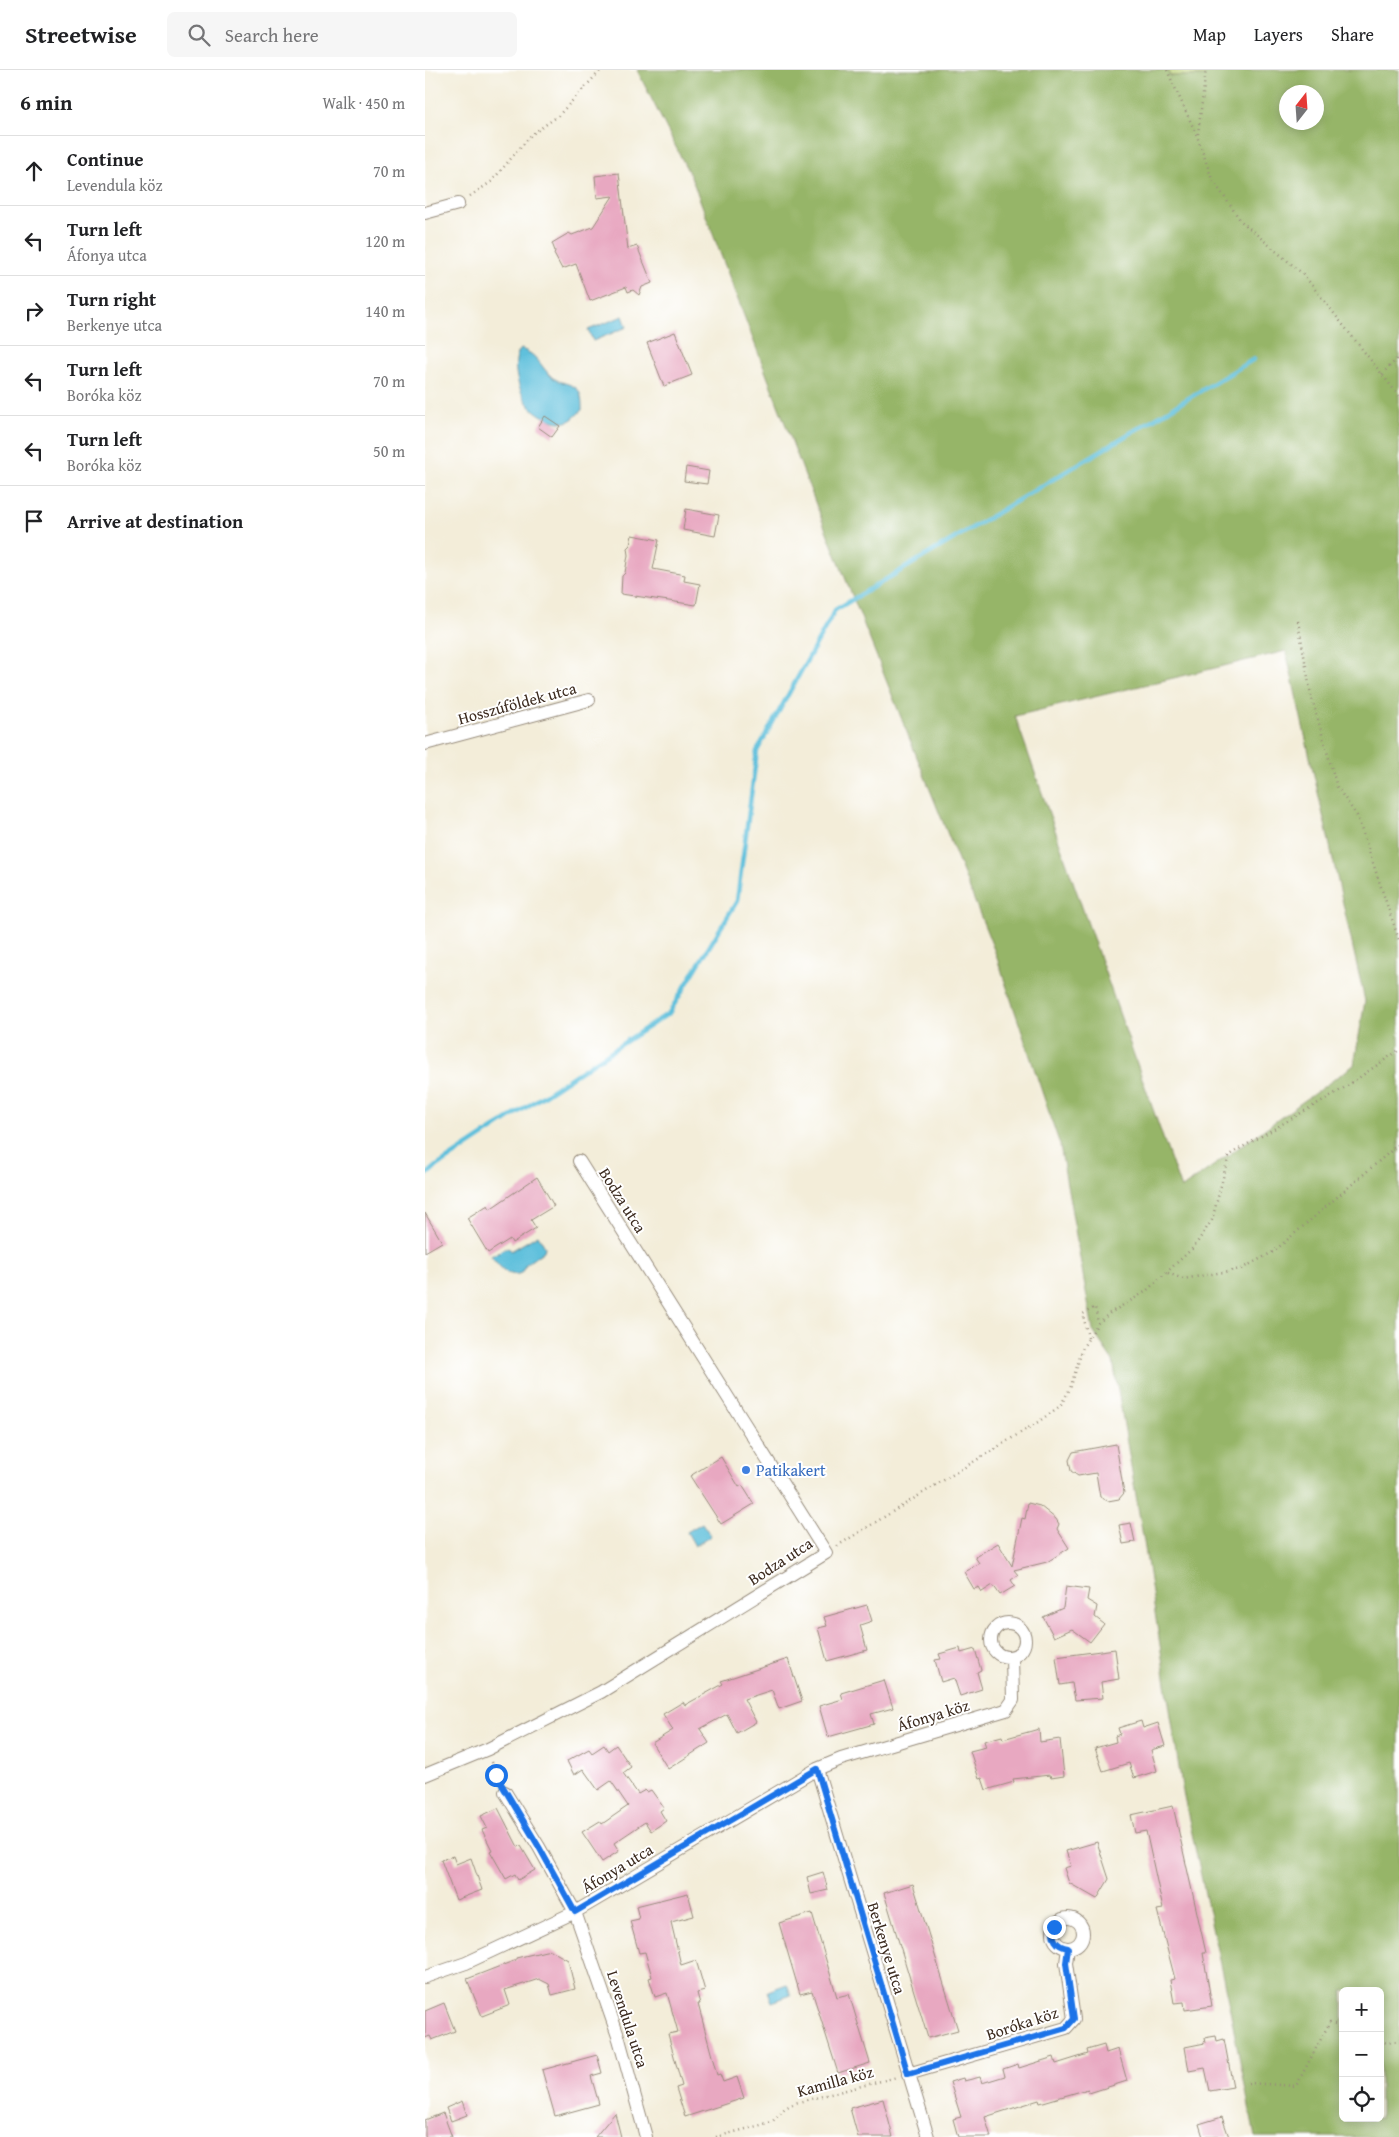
<!DOCTYPE html>
<html lang="en">
<head>
<meta charset="utf-8">
<style>
	:root { --surface:#fff; --page:#f6f6f6; --text:#202124; --muted:#757577; --line:#e0e0e0 }
	body { margin:0; font-family:"Gentium Book Plus",serif; background:var(--page); color:var(--text) }
	.controls { position:absolute; right:15px; bottom:15px; display:grid; overflow:hidden; border-radius:8px; box-shadow:0 2px 12px #0003 }
	.controls button { width:45px; height:45px; display:grid; place-items:center; padding:0; border:0; border-bottom:1px solid var(--line); background:var(--surface); color:var(--text); font:25px sans-serif }
	.compass { position:absolute; left:854px; top:15px; width:45px; height:45px; border-radius:50%; background:var(--surface); box-shadow:0 2px 12px #0003; rotate:17deg }
	.stop { position:absolute; width:15px; height:15px; margin:-11px; border:4px solid #1a73e8; border-radius:50%; background:#fff }
	.stop.end { background:#1a73e8; border-color:#fff; box-shadow:0 1px 5px #0008 }
	.list { margin:0; padding:0; list-style:none }
	h2 { display:flex; justify-content:space-between; align-items:center; height:65px; margin:0; padding:0 20px; font-size:21px }
	h2 small { font-size:16px; font-weight:400; color:var(--muted) }
	.list li { display:grid; grid-template-columns:32px 1fr auto; gap:15px; align-items:center; box-sizing:border-box; height:70px; padding:0 20px; border-top:1px solid var(--line) }
	.list b { display:block; font-size:19px; white-space:nowrap }
	.list p { margin:0; font-size:16px; white-space:nowrap; color:var(--muted) }
	.list em { font-size:16px; font-style:normal; color:var(--muted) }
	.icon { flex:none; width:28px; height:28px; fill:none; stroke:currentColor; stroke-width:2; stroke-linecap:round; stroke-linejoin:round }
	.map { position:relative; flex:none; width:974px; height:2067px; overflow:hidden }
	header { display:flex; align-items:center; gap:30px; box-sizing:border-box; height:70px; padding:0 25px; background:var(--surface); border-bottom:1px solid var(--line) }
	header strong { font-size:24px }
	nav { display:flex; gap:28px; margin-inline-start:auto; font-size:18px }
	.search { width:350px; height:45px; background:var(--page); display:flex; align-items:center; gap:12px; box-sizing:border-box; padding:0 18px; border-radius:8px; color:var(--muted); font-size:19px }
	main { display:flex }
	aside { flex:1; background:var(--surface) }
	.map>svg:first-child { display:block }
	.green { fill:#bdd377; stroke:#7c7e4a }
	.forest { fill:#96b568; stroke:#687043; fill-rule:evenodd }
	.water { fill:#5ec0dc; stroke:#4c757d }
	.lines { fill:none; stroke-linecap:round; stroke-linejoin:round }
	.stream { stroke:#5ec0dc; stroke-width:4.5 }
	.building { fill:#e8a8c1 }
	.minor-casing { stroke:#978c7c; stroke-width:14 }
	.path { stroke:#978c7c; stroke-width:2.5; stroke-dasharray:1 4; stroke-linecap:butt }
	.minor { stroke:#fff; stroke-width:12 }
	.route { stroke:#1a73e8; stroke-width:6 }
	.shop-dot { fill:#3f7fe0; stroke:#fff; stroke-width:2 }
	.labels { text-anchor:middle; stroke-width:4; stroke-linejoin:round; paint-order:stroke }
	.street-label { font-size:16px; fill:#3b2a1e; stroke:#fff }
	.shop-label { font-size:16px; fill:#366cbe; stroke:#fff; text-anchor:start }
</style>
</head>
<body>
<header>
<strong>Streetwise</strong>
<div class="search"><svg class="icon" aria-label="search" viewBox="0 0 24 24"><circle cx="10" cy="10" r="6"/><path d="M15 15l6 6"/></svg>Search here</div>
<nav><a>Map</a><a>Layers</a><a>Share</a></nav>
</header>
<main>
<aside>
<h2>6 min<small>Walk · 450 m</small></h2>
<ul class="list">
<li><svg class="icon" aria-label="ahead" viewBox="0 0 24 24"><path d="M12 20V5M6 11l6-6 6 6"/></svg><div><b>Continue</b><p>Levendula köz</p></div><em>70 m</em></li>
<li><svg class="icon" aria-label="left" viewBox="0 0 24 24"><path d="M17 20v-9H6M10 6l-5 5 5 5"/></svg><div><b>Turn left</b><p>Áfonya utca</p></div><em>120 m</em></li>
<li><svg class="icon" aria-label="right" viewBox="0 0 24 24"><path d="M7 20v-9h11M14 6l5 5-5 5"/></svg><div><b>Turn right</b><p>Berkenye utca</p></div><em>140 m</em></li>
<li><svg class="icon" aria-label="left" viewBox="0 0 24 24"><path d="M17 20v-9H6M10 6l-5 5 5 5"/></svg><div><b>Turn left</b><p>Boróka köz</p></div><em>70 m</em></li>
<li><svg class="icon" aria-label="left" viewBox="0 0 24 24"><path d="M17 20v-9H6M10 6l-5 5 5 5"/></svg><div><b>Turn left</b><p>Boróka köz</p></div><em>50 m</em></li>
<li><svg class="icon" aria-label="arrive" viewBox="0 0 24 24"><path d="M6 21V4h12l-3 4 3 4H6"/></svg><div><b>Arrive at destination</b></div></li>
</ul>
</aside>
<div class="map">
<svg width="974" height="2067" viewBox="0 0 974 2067">
	<rect width="100%" height="100%" fill="#fff"/>
	<filter id="ink" filterUnits="userSpaceOnUse"><feTurbulence type="fractalNoise" baseFrequency=".02" numOctaves="2"/><feDisplacementMap in="SourceGraphic" scale="10" xChannelSelector="R" yChannelSelector="G"/><feConvolveMatrix kernelMatrix="1 2 1 2 8 2 1 2 1" color-interpolation-filters="sRGB"/></filter>
	<filter id="wash" filterUnits="userSpaceOnUse"><feTurbulence type="fractalNoise" baseFrequency=".0096" numOctaves="4" result="noise"/><feDisplacementMap in="SourceGraphic" scale="20" xChannelSelector="R" yChannelSelector="G"/><feGaussianBlur stdDeviation="1.12" result="paint"/><feColorMatrix in="noise" values="0 0 0 0 0 0 0 0 0 0 0 0 0 0 0 0 0 1.4 0 .05"/><feComposite in="paint" operator="in"/></filter>
	<g filter="url(#wash)">
		<rect width="100%" height="100%" fill="#f3edd9"/>
		<path class="green" d="M742 0H781L780 6H745Z"/>
		<path class="forest" d="M212 0H742L745 6H779L781 0H974V2067H830L805 1940 757 1717 720 1478 688 1291 668 1261 635 1075 570 882 395 445 267 109ZM862 22H892V52H862ZM861 581 940 931 929 995 756 1119 590 646ZM918 1921H955V2048H918Z"/>
		<path class="water" d="M198 246 202 257 168 271 163 260Z
			M96 279C114 285 115 297 128 308 135 313 145 313 151 318 157 323 157 333 157 340 152 344 147 351 141 352 128 354 108 343 101 331 93 319 85 290 96 279Z
			M113 1165 120 1177 119 1181 101 1194 96 1203C82 1209 74 1195 66 1186L83 1177 86 1181Z
			M277 1453 286 1466 270 1476 262 1462Z
			M362 1914 366 1925 347 1932 343 1921Z"/>
		<g class="lines">
			<path class="stream" d="M0 1106 12 1096 244 943 312 831 332 681 410 540 829 289"/>
		</g>
		<g id="blocks">
			<path class="building" d="M194 103 203 179 212 176 227 213 217 217 214 225 208 220 203 222 201 217 165 231 151 194 137 199 129 184 130 181 127 173 144 163 147 165 168 157 188 126 172 128 170 106Z
				M250 262 267 305 239 316 222 273Z
				M120 346 135 356 127 367 113 357Z
				M261 397 284 401 282 414 259 411Z
				M261 439 294 445 290 466 258 460Z
				M207 465 234 470 228 499 260 505 259 511 275 514 271 535 196 524 197 506 200 503 203 485 202 478 205 475Z
				M112 1107 129 1136 106 1150 111 1158 87 1173 85 1169 63 1183 42 1148 63 1135 65 1139Z
				M0 1143 17 1172 0 1182Z
				M691 1374 699 1423 694 1429 683 1431 675 1427 671 1403 653 1406 646 1401 644 1390 648 1382Z
				M296 1387 314 1417 317 1415 329 1434 296 1454 265 1406Z
				M603 1433 615 1436 631 1449 634 1454 632 1459 644 1478 622 1492 589 1500 593 1505 586 1510 590 1516 575 1525 568 1515 557 1522 554 1517 549 1519 539 1502 554 1493 550 1487 573 1473 587 1496 597 1448 600 1449Z
				M706 1453 710 1472 698 1474 694 1455Z
				M641 1516 664 1519 662 1530 672 1536 670 1547 679 1554 665 1572 647 1559 629 1567 618 1547 638 1538Z
				M442 1535 447 1551 435 1555 442 1580 402 1591 393 1558 402 1556 399 1547Z
				M535 1578 536 1583 550 1579 556 1600 552 1602 557 1619 535 1626 529 1608 516 1612 510 1590 516 1589 514 1584Z
				M690 1579 694 1609 676 1612 678 1628 650 1630 647 1613 635 1615 631 1587Z
				M363 1589 377 1631 354 1639 347 1620 319 1629 331 1652 312 1663 302 1644 275 1659 284 1673 243 1699 227 1673 248 1660 238 1644 258 1632 260 1635 298 1614 296 1611Z
				M459 1610 468 1638 446 1644 449 1654 403 1667 394 1636 418 1629 416 1623Z
				M716 1651 718 1658 733 1653 740 1676 726 1680 732 1701 709 1708 704 1693 678 1701 670 1678 691 1672 690 1666 695 1664 693 1658Z
				M614 1659 615 1672 635 1669 639 1706 626 1708 625 1705 588 1709 589 1712 561 1720 557 1708 554 1709 545 1681 561 1677 559 1671 577 1666 578 1669Z
				M179 1675 183 1681 191 1675 206 1697 198 1703 213 1724 220 1720 222 1722 226 1720 239 1738 235 1741 241 1751 226 1761 220 1752 189 1773 194 1781 177 1792 157 1762 175 1751 177 1754 203 1736 186 1711 173 1720 158 1699 149 1705 142 1691 164 1679 167 1683Z
				M748 1736 781 1883H778L787 1936 760 1940 759 1932 749 1933 745 1910 750 1909 732 1840 738 1839 721 1761 710 1763 706 1745Z
				M73 1738 93 1777 96 1776 110 1800 93 1810 90 1804 81 1809 65 1781 67 1780 57 1760 62 1758 56 1746Z
				M672 1772 684 1809 672 1829 644 1813 639 1798 646 1796 641 1781Z
				M28 1786 31 1794 46 1788 57 1820 31 1830 16 1790Z
				M398 1802 403 1820 386 1824 382 1807Z
				M488 1814 533 1960 503 1968 459 1823Z
				M263 1823 269 1846 246 1852 256 1895 271 1890 280 1921 272 1923 275 1934H273L292 2005 295 2004 298 2012 312 2007 319 2028 260 2047 251 2018 257 2016 243 1964 253 1962 242 1923 230 1927 224 1908 227 1907 220 1882 214 1883 205 1851 214 1849 211 1836Z
				M387 1843 412 1927 424 1924 445 1993 413 2003 387 1921 375 1924 354 1853Z
				M125 1880 143 1890 150 1919 127 1925 124 1914 114 1909 80 1920 85 1935 57 1946 42 1909 91 1890V1888Z
				M19 1933 30 1961 7 1970 5 1966 0 1968V1941Z
				M791 1966 792 1971 799 1969 808 2017 785 2021 780 1998 764 2001 760 1977 780 1973 779 1968Z
				M679 1975 681 1983 693 1979 702 2011 664 2023 663 2019 615 2033 614 2030 560 2047 566 2067H533L528 2049 536 2047 525 2012 538 2008 539 2011 555 2007 557 2013 580 2006 578 1999 593 1994 594 1998 629 1987 631 1994 663 1984 662 1980Z
				M172 1985 177 2003 166 2006 174 2034 130 2046 117 2000Z
				M458 2029 468 2067H433L425 2038Z
				M37 2031 42 2045 26 2051 21 2038Z
				M18 2043 27 2067H0V2050Z
				M190 2043 196 2067H170Z
				M797 2047 804 2067H778L774 2054Z"/>
		</g>
	</g>
	<g filter="url(#ink)">
		<use href="#blocks" fill-opacity="0" stroke="#978c7c" stroke-width="1"/>
		<g class="lines">
			<defs>
				<path id="minor" d="M0 143 33 134
					M0 674 164 630
					M566 1570a17 17 0 1 1 34 0a17 17 0 1 1-34 0Z
					M392 1699 503 2067
					M0 1705 63 1679 176 1622 401 1483 154 1091
					M80 1722 114 1777 150 1842 194 1969 221 2067
					M628 1863a15 15 0 1 1 30 0a15 15 0 1 1-30 0Z
					M0 1907 41 1893 150 1842 392 1699 416 1689 581 1640 588 1630 587 1587
					M483 2004 641 1958 649 1949 641 1893 643 1878"/>
			</defs>
			<use href="#minor" class="minor-casing"/>
			<path class="path" d="M742 0 772 66 787 109 816 151 878 204 974 326
				M773 64 781 0
				M45 126 66 112 106 65 133 46 176 0
				M957 304 974 287
				M873 551 886 625 912 717 932 746 974 870
				M743 1203 758 1209 816 1199 848 1182 974 1074
				M663 1268 658 1244 670 1237 673 1253
				M412 1476 613 1352 635 1336 645 1319 658 1277 673 1253 685 1243 720 1222 769 1177 787 1150 804 1085 919 1018 974 980
				M67 1692 74 1710
				M955 1971 962 1973 974 1971
				M823 2013 871 2016 905 1952 918 1957
				M291 2067 347 2052 360 2038 370 2033 472 2007"/>
			<use href="#minor" class="minor"/>
		</g>
	</g>
	<g class="lines" filter="url(#ink)">
		<path class="route" d="M71 1705 114 1777 150 1842 392 1699 483 2004 641 1958 649 1949 641 1893 643 1878C631 1876 626 1868 629 1857"/>
	</g>
	<circle class="shop-dot" cx="321" cy="1400" r="5"/>
	<g class="labels">
		<g class="street-label">
			<text transform="translate(92 633) rotate(-15)" y="6">Hosszúföldek utca</text>
			<text transform="translate(198 1130) rotate(58)" y="6">Bodza utca</text>
			<text transform="translate(355 1491) rotate(-33)" y="6">Bodza utca</text>
			<text transform="translate(508 1645) rotate(-17)" y="6">Áfonya köz</text>
			<text transform="translate(192 1798) rotate(-31)" y="6">Áfonya utca</text>
			<text transform="translate(462 1878) rotate(73)" y="6">Berkenye utca</text>
			<text transform="translate(203 1949) rotate(72)" y="6">Levendula utca</text>
			<text transform="translate(597 1953) rotate(-18)" y="6">Boróka köz</text>
			<text transform="translate(410 2011) rotate(-15)" y="6">Kamilla köz</text>
		</g>
		<g class="shop-label">
			<text x="331" y="1406">Patikakert</text>
		</g>
	</g>
</svg>
<div class="controls">
<button>+</button>
<button>−</button>
<button><svg class="icon" aria-label="locate" viewBox="0 0 24 24"><circle cx="12" cy="12" r="6"/><path d="M12 2v4M12 18v4M2 12h4M18 12h4"/></svg></button>
</div>
<svg class="compass" viewBox="-18 -18 36 36"><path d="M0-13l5 13h-10z" fill="#e53935"/><path d="M0 13l5-13h-10z" fill="#757577"/></svg>
<div class="stop" style="left:71px;top:1705px"></div>
<div class="stop end" style="left:629px;top:1857px"></div>
</div>
</main>
</body>
</html>
